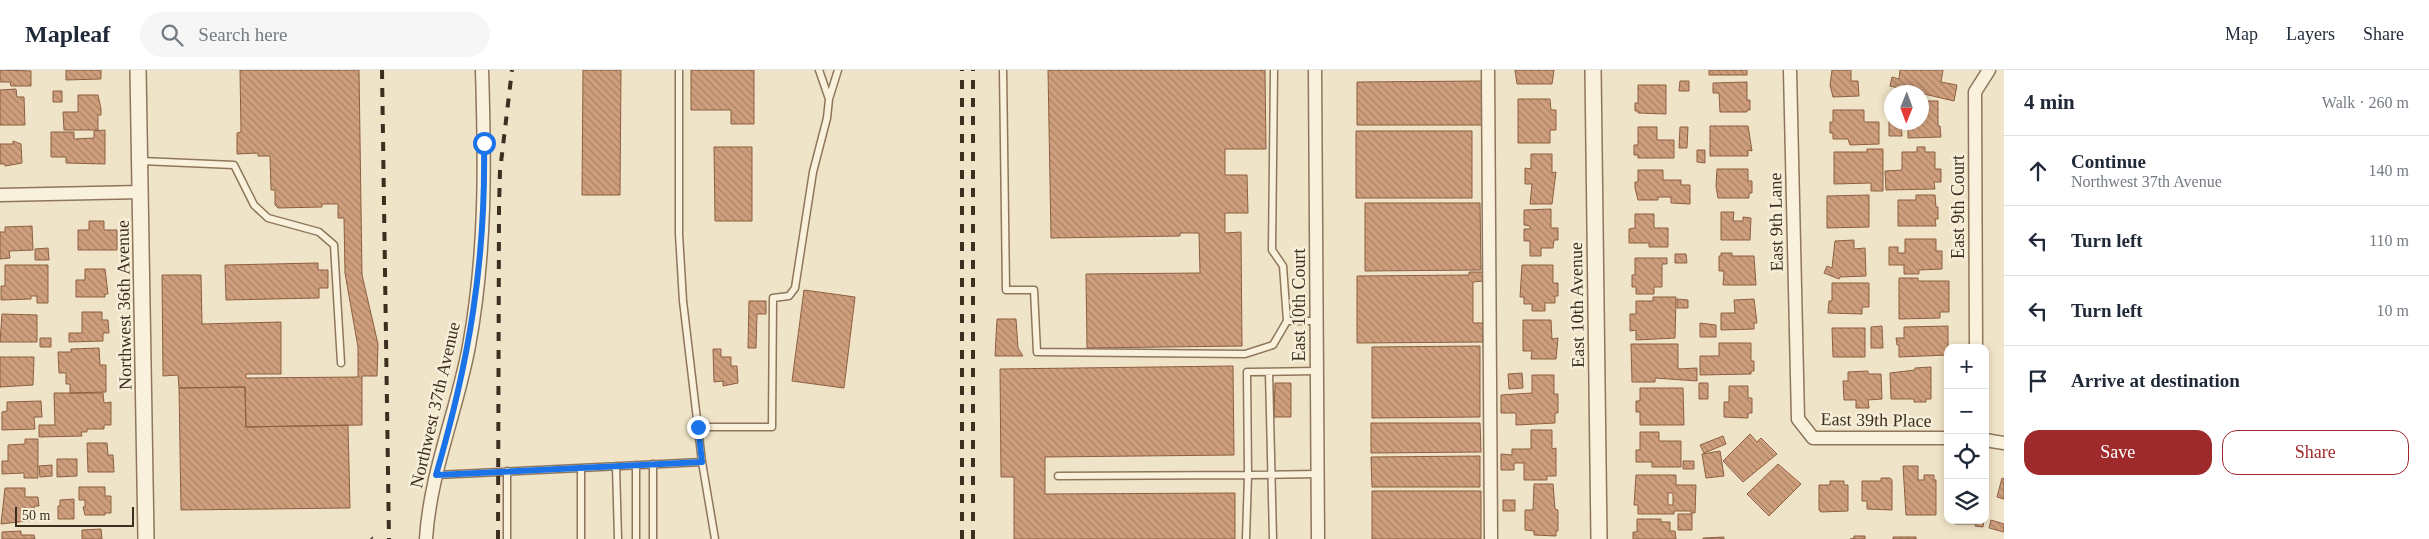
<!DOCTYPE html>
<html lang="en">
<head>
<meta charset="utf-8">
<style>
	:root { --surface:#fff; --page:#f6f6f7; --text:#1f2937; --muted:#747a83; --line:#e0e1e3; --accent:#9e2a2b }
	body { margin:0; font-family:"Times New Roman",serif; background:var(--page); color:var(--text) }
	.controls { position:absolute; right:15px; bottom:15px; display:grid; overflow:hidden; border-radius:10px; box-shadow:0 2px 8px #0003 }
	.controls button { width:45px; height:45px; display:grid; place-items:center; padding:0; border:0; border-bottom:1px solid var(--line); background:var(--surface); color:var(--text); font:25px sans-serif }
	.compass { position:absolute; left:1884px; top:15px; width:45px; height:45px; border-radius:50%; background:var(--surface); box-shadow:0 2px 8px #0003; rotate:181deg }
	.scale { position:absolute; left:15px; bottom:12px; width:119px; box-sizing:border-box; padding-left:5px; border:2px solid #3d2e20; border-top:0; font-size:14px; line-height:18px; white-space:nowrap; color:#3d2e20; -webkit-text-stroke:4px #f7eed8; paint-order:stroke }
	.stop { position:absolute; width:15px; height:15px; margin:-11px; border:4px solid #1a73e8; border-radius:50%; background:#fff }
	.stop.end { background:#1a73e8; border-color:#fff; box-shadow:0 1px 5px #0008 }
	.list { margin:0; padding:0; list-style:none }
	h2 { display:flex; justify-content:space-between; align-items:center; height:65px; margin:0; padding:0 20px; font-size:21px }
	h2 small { font-size:16px; font-weight:400; color:var(--muted) }
	.list li { display:grid; grid-template-columns:32px 1fr auto; gap:15px; align-items:center; box-sizing:border-box; height:70px; padding:0 20px; border-top:1px solid var(--line) }
	.list b { display:block; font-size:19px; white-space:nowrap }
	.list p { margin:0; font-size:16px; white-space:nowrap; color:var(--muted) }
	.list em { font-size:16px; font-style:normal; color:var(--muted) }
	.actions { display:flex; gap:10px; padding:15px 20px }
	.actions a { flex:1; padding:11px 0; border:1px solid var(--accent); border-radius:15px; text-align:center; font-size:18px; color:var(--accent) }
	.actions .main { background:var(--accent); color:#fff }
	.icon { flex:none; width:28px; height:28px; fill:none; stroke:currentColor; stroke-width:2; stroke-linecap:round; stroke-linejoin:round }
	.map { position:relative; flex:none; width:2004px; height:469px; overflow:hidden }
	header { display:flex; align-items:center; gap:30px; box-sizing:border-box; height:70px; padding:0 25px; background:var(--surface); border-bottom:1px solid var(--line) }
	header strong { font-size:24px }
	nav { display:flex; gap:28px; margin-inline-start:auto; font-size:18px }
	.search { width:350px; height:45px; background:var(--page); display:flex; align-items:center; gap:12px; box-sizing:border-box; padding:0 18px; border-radius:28px; color:var(--muted); font-size:19px }
	main { display:flex }
	aside { flex:1; background:var(--surface) }
	.map>svg:first-child { display:block }
	.building { fill:url(#building-back-hatch); stroke:#8d5f41; fill-rule:evenodd }
	.lines { fill:none; stroke-linecap:round; stroke-linejoin:round }
	.service-casing { stroke:#8d765c; stroke-width:9 }
	.minor-casing { stroke:#8d765c; stroke-width:15 }
	.tertiary-casing { stroke:#8d765c; stroke-width:18 }
	.service { stroke:#faf1dc; stroke-width:6 }
	.minor { stroke:#faf1dc; stroke-width:12 }
	.tertiary { stroke:#faf1dc; stroke-width:15 }
	.rail { stroke:#3d2e20; stroke-width:4; stroke-dasharray:9 9; stroke-linecap:butt }
	.route { stroke:#1a73e8; stroke-width:6 }
	.labels { text-anchor:middle; stroke-width:5; stroke-linejoin:round; paint-order:stroke }
	.street-label { font-size:18px; fill:#3d2e20; stroke:#f7eed8 }
</style>
</head>
<body>
<header>
<strong>Mapleaf</strong>
<div class="search"><svg class="icon" aria-label="search" viewBox="0 0 24 24"><circle cx="10" cy="10" r="6"/><path d="M15 15l6 6"/></svg>Search here</div>
<nav><a>Map</a><a>Layers</a><a>Share</a></nav>
</header>
<main>
<div class="map">
<svg width="2004" height="469" viewBox="0 0 2004 469">
	<defs>
		<pattern id="building-back-hatch" width="6" height="6" patternUnits="userSpaceOnUse" patternTransform="scale(1.25)"><rect width="6" height="6" fill="#cf9f7d"/><path d="M-1 5l2 2M0 0l6 6M5-1l2 2" fill="none" stroke="#a98266"/></pattern>
	</defs>
	<rect width="100%" height="100%" fill="#f0e4c8"/>
	<path class="building" d="M0 0 31 1V16H11L10 12H0Z
		M66 0H101V9L66 10Z
		M240 0H359L362 205 378 274 377 306H362V355L246 357 245 317 179 318 178 305 163 306 162 205H201L202 254 281 252V304H246V308L358 307V277L345 203 344 148H338V134H322V137L278 138 275 135V120H271L270 86H258V83L237 84V63L241 62Z
		M583 0H621L620 125H582Z
		M691 0H754V54H731V40H691Z
		M1048 0H1265L1266 79H1225V105H1247L1248 143H1225V163L1241 162 1242 276 1087 278 1086 204 1200 203 1199 163H1180V166L1051 168Z
		M1515 0H1554L1552 14H1517Z
		M1709 0H1747V5H1709Z
		M1832 0H1851V11H1858L1859 26 1833 27 1830 15Z
		M1900 0H1943L1941 12 1957 15 1954 31 1890 16 1892 7 1899 9Z
		M1483 11V55H1357V12Z
		M1680 11H1689V21H1679Z
		M1747 12V30H1750V40H1747V42H1720L1719 23H1713V13Z
		M1638 15H1666V44L1638 43V41H1635V33H1638Z
		M16 19 17 27H24L25 55H0V20Z
		M53 21H62V32H53Z
		M78 25H98L101 39V45H98V60H64L63 42H78Z
		M1518 29H1550L1551 40H1556V60H1550V73H1518Z
		M1922 31H1938V56H1940L1941 67 1908 68V52H1922Z
		M1833 40H1864V52H1879V74L1850 75 1848 69H1833V63H1830V52H1833Z
		M1889 46H1892V52H1901L1902 66H1889Z
		M1710 56H1748L1752 81 1748 80V86H1710Z
		M1638 57H1657V70H1674V88H1638V85H1634V75H1638Z
		M1680 57H1688L1687 78H1679Z
		M105 60V94L66 93V87H51V62H74V69L94 68V61Z
		M1356 61H1472V128H1356Z
		M13 71 21 74 22 93 5 96V94H0V74H13Z
		M714 77H752V151H715Z
		M1917 77H1925V82H1935V99H1941V112H1934L1935 119 1886 120 1885 101 1902 100V82H1917Z
		M1867 79H1883V121H1871V113L1834 114V82H1867Z
		M1697 80H1705V93L1697 92Z
		M1531 84H1552V103L1556 102 1552 134H1530L1532 114H1525V98L1531 99Z
		M1717 99H1748V111H1752V123H1749V128H1718L1716 116Z
		M1638 100H1663V110H1681V115H1690V134L1671 133V127H1658V130H1638L1635 118V112H1638Z
		M1869 125V157L1827 158V126Z
		M1916 125H1935L1936 137H1938V149H1935L1936 156H1898V130H1916Z
		M1365 133H1480L1481 200 1365 201Z
		M1551 139V158H1558V170H1554L1553 178H1541V186H1530V171H1524V159H1530V156L1524 155V140Z
		M1721 142H1734L1733 151H1743V147L1751 148 1750 170H1721Z
		M1635 144H1654V158H1668V177H1649V173H1629V159L1635 158Z
		M89 151H104V160H117V180H78V160H89Z
		M32 156 33 180 9 181 10 188 0 189V162H5V157Z
		M1905 169H1936V181H1942V199L1919 200V204H1904V195H1889V177H1898V183H1905Z
		M1854 170V179L1865 178 1866 206 1840 207 1839 209 1824 203 1827 196 1832 198 1835 171Z
		M48 178 49 190H35V179Z
		M1721 183H1732V186H1754L1756 215H1723L1724 201H1719V186H1721Z
		M1675 184H1686L1687 193H1675Z
		M1635 188H1667V194H1662V217H1654V224H1636V217H1632V205H1635Z
		M318 193V200H328V218H319V228L226 230 225 195Z
		M5 195H48V233H37V226H31V229L1 230V216H5Z
		M1522 195H1553V213H1558V226H1555V233H1545V241H1532V234H1524V227H1520Z
		M85 199H105L108 224H105V227H76V210H85Z
		M1469 202H1483V211L1473 212V253H1483V272L1357 273V206L1469 205Z
		M1899 208H1918V211H1949V242H1940V248L1899 249Z
		M1832 213H1869V237H1862V244L1828 243 1829 231H1832Z
		M804 220 855 227 844 318 792 311Z
		M1653 227H1676L1675 268 1636 270V260L1630 261V244H1636V231H1653Z
		M1677 229 1688 230V238H1677Z
		M1754 229 1757 253H1754V259L1721 260V243H1735L1734 230Z
		M749 231H766V244H757L756 278H748Z
		M82 242H102V250H108L109 263H103V271L69 272V263H82Z
		M2 244 37 245V272H0Z
		M997 249H1016L1018 278 1023 286H995Z
		M1523 250H1551L1552 269 1558 268 1556 289H1531L1532 281H1523Z
		M1700 253 1716 255V267H1700Z
		M1882 256 1883 278H1871V257Z
		M1948 256V285L1899 287V275H1897L1896 268H1904V257Z
		M1832 258H1865V287H1833Z
		M40 268H51V277H40Z
		M1719 273H1751V291H1754V301H1751V304L1700 305V286H1719Z
		M1631 274H1678V299L1697 298V311L1655 308V312H1632Z
		M1480 276V347L1372 348V277Z
		M99 278 100 295H106V322L70 323V314H66V303H59L58 282H71V279Z
		M713 279H721V287H731V296H737L738 313 723 316V311L714 312Z
		M0 287H34L33 315 0 317Z
		M1233 296 1234 385 1045 387V424L1235 423V469H1014V407H1001L1000 299Z
		M1931 297V329H1926V332H1914V329H1891L1890 303 1915 300V298Z
		M1868 301V304H1881L1882 329 1868 330 1869 338H1856V330H1844L1843 311H1848V302Z
		M1522 303 1523 318 1509 319 1508 304Z
		M1532 305H1554V324H1558V343H1555V353L1516 355V343H1501V325L1532 323Z
		M1275 313H1291V347H1274Z
		M1699 313H1708V329H1699Z
		M1729 316H1748V328H1752V343H1748V348L1724 347V332H1729Z
		M245 317 246 357 348 355 350 438 181 440 179 318Z
		M1640 318H1683L1684 355H1640V342H1636V331H1640Z
		M54 323H103L104 333 111 332V355H104V359H87V362H81L82 366 39 367V355H55Z
		M41 331 42 347H34L35 359 2 360V342L7 341V332Z
		M1371 353H1480L1481 382 1371 383Z
		M1531 360H1552V379L1556 378V406H1547V410H1524V393H1514V400H1501V384L1512 385V379H1531Z
		M1640 362H1659V371H1681V397H1652V392H1636V380H1640Z
		M1750 364 1757 372 1761 368 1777 384 1743 412 1723 391Z
		M1723 366 1726 374 1704 383 1700 375Z
		M25 369H38V408H24V403L2 404V391H8V375L25 374Z
		M87 373H107L108 385H113L114 402H88Z
		M1720 381 1724 406 1706 408 1702 384Z
		M1480 386V417H1372L1371 387Z
		M57 389H77V406L57 407Z
		M1683 391H1694V399H1683Z
		M1778 394 1801 414 1769 446 1747 424Z
		M52 395V406L40 407 39 396Z
		M1903 396H1918V410H1924V405H1934V410H1936V445H1906Z
		M1636 405H1676V415H1696L1695 443H1691V441H1674V444H1638V435H1634ZM1668 423H1673V435H1668Z
		M1881 408H1890L1892 410V440L1867 439V431H1862V411H1881Z
		M2002 408 2004 409V429L1997 427Z
		M1830 411H1844V415H1848V441L1821 442 1819 440V415H1830Z
		M1534 414H1553L1555 439 1558 440V461H1556V466L1534 465V461L1525 460V440H1533Z
		M79 417H105V426H111V443H105V445H85L83 437H85V430H79Z
		M5 418H25V427H38L39 436H34L35 450 1 454Z
		M1372 421H1481V469H1372Z
		M74 429V449H58V436H60V430Z
		M1503 430H1515V441H1503Z
		M1678 444H1692V460H1678Z
		M1637 449H1661V452H1670V461H1675L1676 469H1633V462H1637Z
		M1955 450H1984L1983 457 1975 456 1976 454H1955Z
		M1991 450 2004 454V462L1989 458Z
		M101 459 102 469H82V460Z
		M21 461V465H34L35 469H2V462Z
		M1854 466H1865V469H1850L1854 468Z
		M1724 467V469H1703V468Z
		M1893 467H1916V469H1893Z"/>
	<g class="lines">
		<defs>
			<path id="service" d="M679 0V164L683 231 702 392 715 469
				M819 0 829 29
				M1003 0 1006 220H1034L1037 282 1245 284 1273 275 1287 251
				M1274 0 1272 180 1283 196 1287 251H1317
				M141 91 234 95 254 135 268 148 319 162 334 175 341 293
				M1317 301 1247 302 1248 405 1318 404
				M1269 302 1273 469
				M698 357H772L773 228 789 226 795 218 813 102 827 48 829 29 838 0
				M616 396 618 469
				M507 401V469
				M436 405 702 392
				M1058 406 1248 405 1246 469
				M581 469V398
				M636 469V395
				M653 469V394"/>
			<path id="minor" d="M1315 0 1318 469
				M1488 0 1491 469
				M1790 0 1798 349 1813 368H1948
				M0 125 141 122
				M1976 278 1975 22 1989 0
				M1985 370 2004 373
				M426 469C430 403 457 341 469 276 486 183 485 94 482 0"/>
			<path id="tertiary" d="M138 0 146 469
				M1593 0 1599 469"/>
		</defs>
		<use href="#service" class="service-casing"/>
		<use href="#minor" class="minor-casing"/>
		<use href="#tertiary" class="tertiary-casing"/>
		<use href="#service" class="service"/>
		<use href="#minor" class="minor"/>
		<use href="#tertiary" class="tertiary"/>
		<path class="rail" d="M382 0 389 469
			M371 468 372 469
			M498 469 499 137 500 101 512 0
			M962 469V0
			M973 469V0"/>
	</g>
	<g class="lines">
		<path class="route" d="M484 73C486 191 469 292 436 405L702 392 698 357"/>
	</g>
	<g class="labels">
		<g class="street-label">
			<text transform="translate(1958 137) rotate(-90)" y="6">East 9th Court</text>
			<text transform="translate(1776 152) rotate(-91)" y="6">East 9th Lane</text>
			<text transform="translate(124 235) rotate(-91)" y="6">Northwest 36th Avenue</text>
			<text transform="translate(1299 235) rotate(-90)" y="6">East 10th Court</text>
			<text transform="translate(1577 235) rotate(-91)" y="6">East 10th Avenue</text>
			<text transform="translate(435 335) rotate(-77)" y="6">Northwest 37th Avenue</text>
			<text transform="translate(1876 350) rotate(1)" y="6">East 39th Place</text>
		</g>
	</g>
</svg>
<div class="controls">
<button>+</button>
<button>−</button>
<button><svg class="icon" aria-label="locate" viewBox="0 0 24 24"><circle cx="12" cy="12" r="6"/><path d="M12 2v4M12 18v4M2 12h4M18 12h4"/></svg></button>
<button><svg class="icon" aria-label="layers" viewBox="0 0 24 24"><path d="M12 4l9 5-9 5-9-5zM3 14l9 5 9-5"/></svg></button>
</div>
<svg class="compass" viewBox="-18 -18 36 36"><path d="M0-13l5 13h-10z" fill="#e53935"/><path d="M0 13l5-13h-10z" fill="#747a83"/></svg>
<div class="scale">50 m</div>
<div class="stop" style="left:484px;top:73px"></div>
<div class="stop end" style="left:698px;top:357px"></div>
</div>
<aside>
<h2>4 min<small>Walk · 260 m</small></h2>
<ul class="list">
<li><svg class="icon" aria-label="ahead" viewBox="0 0 24 24"><path d="M12 20V5M6 11l6-6 6 6"/></svg><div><b>Continue</b><p>Northwest 37th Avenue</p></div><em>140 m</em></li>
<li><svg class="icon" aria-label="left" viewBox="0 0 24 24"><path d="M17 20v-9H6M10 6l-5 5 5 5"/></svg><div><b>Turn left</b></div><em>110 m</em></li>
<li><svg class="icon" aria-label="left" viewBox="0 0 24 24"><path d="M17 20v-9H6M10 6l-5 5 5 5"/></svg><div><b>Turn left</b></div><em>10 m</em></li>
<li><svg class="icon" aria-label="arrive" viewBox="0 0 24 24"><path d="M6 21V4h12l-3 4 3 4H6"/></svg><div><b>Arrive at destination</b></div></li>
</ul>
<div class="actions"><a class="main">Save</a><a>Share</a></div>
</aside>
</main>
</body>
</html>
